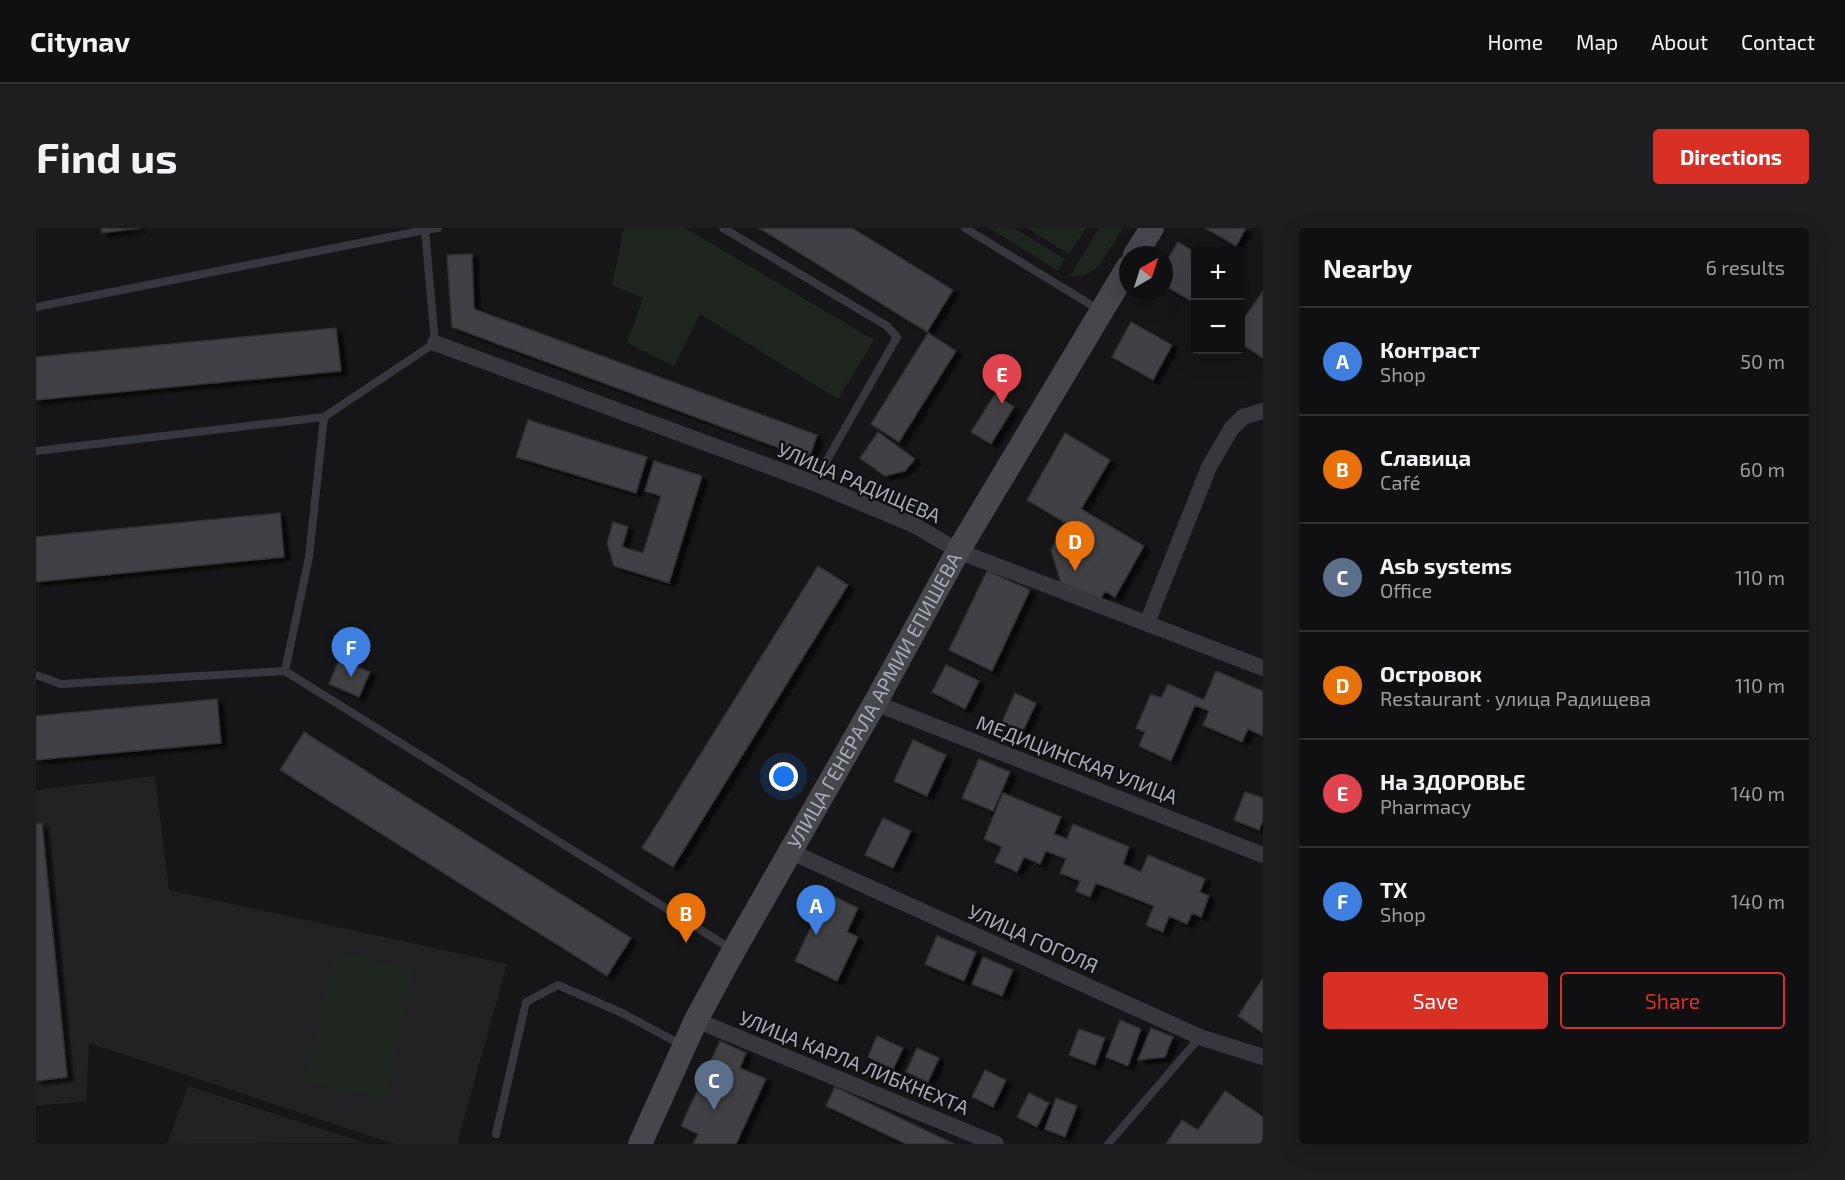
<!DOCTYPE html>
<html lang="en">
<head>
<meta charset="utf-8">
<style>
	:root { --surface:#101012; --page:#1e1e20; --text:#f1f3f6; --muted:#9c9d9f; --line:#303032; --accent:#d93025 }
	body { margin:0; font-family:"Exo 2",sans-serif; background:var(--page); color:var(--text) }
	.controls { position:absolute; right:18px; top:18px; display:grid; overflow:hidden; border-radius:6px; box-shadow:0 6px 24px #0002 }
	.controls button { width:54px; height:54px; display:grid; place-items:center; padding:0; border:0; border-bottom:2px solid var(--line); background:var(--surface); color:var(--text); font:30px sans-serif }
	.compass { position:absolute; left:1083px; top:18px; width:54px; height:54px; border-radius:50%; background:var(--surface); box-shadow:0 6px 24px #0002; rotate:39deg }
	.you { position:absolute; left:748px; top:549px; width:21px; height:21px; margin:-15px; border:4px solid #fff; border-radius:50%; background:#1a73e8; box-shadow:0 0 0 9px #1a73e833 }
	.badge { display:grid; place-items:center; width:39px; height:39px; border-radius:50%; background:var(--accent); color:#fff; font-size:20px; font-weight:700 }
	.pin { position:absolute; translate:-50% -50px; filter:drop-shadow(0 2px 3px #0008) }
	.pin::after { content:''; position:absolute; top:32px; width:21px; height:18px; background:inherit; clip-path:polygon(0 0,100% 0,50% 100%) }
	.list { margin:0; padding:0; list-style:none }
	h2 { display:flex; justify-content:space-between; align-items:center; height:78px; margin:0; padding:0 24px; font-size:26px }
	h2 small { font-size:20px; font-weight:400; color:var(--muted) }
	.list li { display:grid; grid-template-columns:39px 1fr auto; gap:18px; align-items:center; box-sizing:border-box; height:108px; padding:0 24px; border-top:2px solid var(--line) }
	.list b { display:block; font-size:22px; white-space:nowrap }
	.list p { margin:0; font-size:20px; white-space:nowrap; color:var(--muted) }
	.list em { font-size:20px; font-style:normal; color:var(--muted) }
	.actions { display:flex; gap:12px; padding:18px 24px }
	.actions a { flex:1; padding:14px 0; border:2px solid var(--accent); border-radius:6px; text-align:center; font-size:21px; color:var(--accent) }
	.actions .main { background:var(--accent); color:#fff }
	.map { position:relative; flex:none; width:1227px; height:916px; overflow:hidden; border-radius:6px }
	header { display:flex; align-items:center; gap:36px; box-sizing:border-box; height:84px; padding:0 30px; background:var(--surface); border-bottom:2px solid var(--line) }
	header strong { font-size:28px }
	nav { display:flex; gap:33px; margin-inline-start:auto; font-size:21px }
	.intro { display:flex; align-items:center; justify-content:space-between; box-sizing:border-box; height:144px; padding:0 36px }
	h1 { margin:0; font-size:42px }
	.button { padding:15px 27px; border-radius:6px; background:var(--accent); color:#fff; font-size:21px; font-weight:700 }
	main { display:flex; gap:36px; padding:0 36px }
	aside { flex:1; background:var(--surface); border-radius:6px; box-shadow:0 6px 24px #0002 }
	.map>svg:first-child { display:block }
	.built { fill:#222225 }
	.green { fill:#1e261f }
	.building { fill:#404145; stroke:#303034; stroke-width:1.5; filter:url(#shadow) }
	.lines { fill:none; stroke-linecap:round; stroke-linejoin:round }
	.lane { stroke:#37383d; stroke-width:8 }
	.street { stroke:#37383d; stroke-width:16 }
	.secondary { stroke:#45474d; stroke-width:24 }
	.labels { text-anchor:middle; stroke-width:5; stroke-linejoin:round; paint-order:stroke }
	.street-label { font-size:20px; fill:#a8adb8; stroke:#111113 }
</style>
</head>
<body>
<header>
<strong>Citynav</strong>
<nav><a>Home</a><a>Map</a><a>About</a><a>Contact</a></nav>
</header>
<div class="intro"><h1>Find us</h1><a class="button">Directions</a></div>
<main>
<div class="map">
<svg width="1227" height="916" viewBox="0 0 1227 916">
	<defs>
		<filter id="shadow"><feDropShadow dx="6" dy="4" stdDeviation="1.5" flood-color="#0009"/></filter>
	</defs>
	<rect width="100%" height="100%" fill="#161618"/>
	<path class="built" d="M119 548 133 662 471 736 421 916H358L53 815 50 873 0 878V562Z
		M152 858 330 915 131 916Z"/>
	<path class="green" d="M588 0H649L838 112 802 171 664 86 638 138 591 115 607 70 576 57Z
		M953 0H978L1029 31 1022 43Z
		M991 0H1050L1033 26Z
		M1063 0H1087L1064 37 1050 47 1034 48Z
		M298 723 378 742 350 871 269 853Z"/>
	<path class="building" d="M65 0H104L66 5Z
		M723 0H816L917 62 891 104Z
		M1169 0H1210L1200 18Z
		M1142 14 1160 25V76L1128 57V37Z
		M436 26 438 81 781 207 773 231 416 99 411 27Z
		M1227 63V130L1204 115V96Z
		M1095 94 1136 117 1117 152 1076 129Z
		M300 100 305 143 0 172V129Z
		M892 105 920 123 863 214 835 196Z
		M959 166 978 179 955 216 935 204Z
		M492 192 611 229 600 265 480 229Z
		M842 204 879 231 869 243 849 248 824 230Z
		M1029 205 1074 232 1045 281 1108 318 1079 369 1069 363 1062 376 1025 355 1015 322 1030 295 991 272Z
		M618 233 666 248 633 355 578 338 571 315 577 294 592 299 586 319 607 325 625 268 609 263Z
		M244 285 248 329 0 354V309Z
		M782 338 812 357 637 639 606 620Z
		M951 343 994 362 956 443 913 422Z
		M303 432 334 444 323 469 293 456Z
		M910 437 943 453 929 481 896 464Z
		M1180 443 1227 463V508L1212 501 1206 514 1167 497 1173 483 1159 477 1135 533 1103 518 1109 504 1100 500 1115 466 1125 470 1132 456 1168 472Z
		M979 465 1000 475 987 503 966 494Z
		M181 471 185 515 0 532V488Z
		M268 504 595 710 571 748 244 542Z
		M877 512 910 527 891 568 858 553Z
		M943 531 974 544 957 583 926 570Z
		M1209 564 1227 570V592L1223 602 1198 592Z
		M967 565 1025 589 1018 606 1031 611 1037 596 1093 619 1087 636 1105 644 1112 627 1169 651 1164 664 1173 668 1165 689 1156 685 1151 696 1133 688 1127 704 1110 697 1118 678 1060 655 1054 669 1040 663 1044 653 1024 645 1030 631 1010 623 1004 636 988 629 981 644 959 634 966 619 948 611Z
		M847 590 875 603 857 640 829 627Z
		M6 595 31 849 0 853V596Z
		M791 665 822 680 811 704 822 709 801 753 759 733Z
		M901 708 940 724 928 753 889 736Z
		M947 729 977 742 966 768 936 756Z
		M1227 750V805L1202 788Z
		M1084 792 1105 801 1092 838 1070 829Z
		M1115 800 1137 809 1129 829 1102 832Z
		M1043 801 1069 810 1059 837 1033 827Z
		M841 808 867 820 857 841 832 829Z
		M684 813 710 825 704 840 730 851 700 916H657L662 906 645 898Z
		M881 820 903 830 892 854 870 844Z
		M949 842 970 852 957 879 936 869Z
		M799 859 918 916H870L790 878Z
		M1189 863 1227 889V916H1130L1146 892 1162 902Z
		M993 865 1013 875 1001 899 981 889Z
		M1020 870 1041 878 1029 909 1009 901Z"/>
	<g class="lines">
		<path class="lane" d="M687 0 851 98 861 109 778 255
			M929 0 1065 83
			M0 79 389 2
			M288 189 399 115 389 2 402 0
			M0 223 288 189 273 329 249 443
			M0 447 25 456 249 443 697 722
			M460 906 490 774 522 757 586 785 646 817
			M1072 916 1164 809"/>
		<path class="street" d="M399 115 778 255 880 298 922 323 1227 440
			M1111 395 1173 239 1195 201 1207 189 1227 183
			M839 475 1227 627
			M753 623 1164 809 1227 829
			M660 792 960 916"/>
		<g class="secondary">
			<path d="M1099 27 1116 0"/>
			<path id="s1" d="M604 916 660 792 698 722 839 475 922 323 1092 39"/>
		</g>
	</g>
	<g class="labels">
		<g class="street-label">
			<text transform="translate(823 255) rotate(23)" y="7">УЛИЦА РАДИЩЕВА</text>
			<text dy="7" stroke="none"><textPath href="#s1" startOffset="502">УЛИЦА ГЕНЕРАЛА АРМИИ ЕПИШЕВА</textPath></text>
			<text transform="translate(1041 532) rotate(21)" y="7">МЕДИЦИНСКАЯ УЛИЦА</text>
			<text transform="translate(997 711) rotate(24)" y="7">УЛИЦА ГОГОЛЯ</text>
			<text transform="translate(818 835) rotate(22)" y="7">УЛИЦА КАРЛА ЛИБКНЕХТА</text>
		</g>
	</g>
</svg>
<div class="controls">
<button>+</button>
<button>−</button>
</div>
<svg class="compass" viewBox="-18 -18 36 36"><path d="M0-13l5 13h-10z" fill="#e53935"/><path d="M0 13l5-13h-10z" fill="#9c9d9f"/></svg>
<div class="you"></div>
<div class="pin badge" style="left:780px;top:707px;background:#3f7fe0">A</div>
<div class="pin badge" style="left:650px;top:715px;background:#e8710a">B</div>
<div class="pin badge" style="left:678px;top:882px;background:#5c6f8a">C</div>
<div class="pin badge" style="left:1039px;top:343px;background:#e8710a">D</div>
<div class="pin badge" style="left:966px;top:176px;background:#e0444e">E</div>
<div class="pin badge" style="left:315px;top:449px;background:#3f7fe0">F</div>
</div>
<aside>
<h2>Nearby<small>6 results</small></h2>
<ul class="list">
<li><span class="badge" style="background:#3f7fe0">A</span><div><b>Контраст</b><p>Shop</p></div><em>50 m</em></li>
<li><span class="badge" style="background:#e8710a">B</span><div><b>Славица</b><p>Café</p></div><em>60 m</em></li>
<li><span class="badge" style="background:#5c6f8a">C</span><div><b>Asb systems</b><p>Office</p></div><em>110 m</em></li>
<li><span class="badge" style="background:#e8710a">D</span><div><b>Островок</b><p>Restaurant · улица Радищева</p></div><em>110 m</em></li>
<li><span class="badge" style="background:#e0444e">E</span><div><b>На ЗДОРОВЬЕ</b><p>Pharmacy</p></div><em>140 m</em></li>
<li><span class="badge" style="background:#3f7fe0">F</span><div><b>ТХ</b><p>Shop</p></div><em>140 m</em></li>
</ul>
<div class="actions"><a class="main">Save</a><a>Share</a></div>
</aside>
</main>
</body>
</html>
